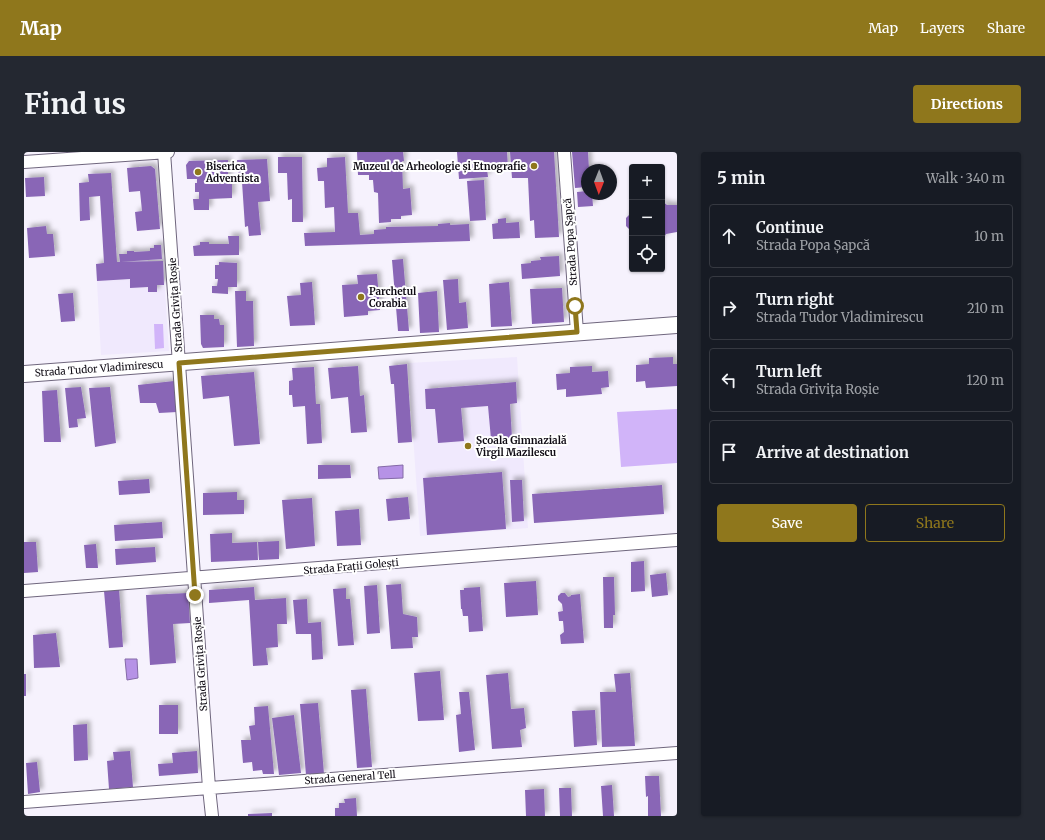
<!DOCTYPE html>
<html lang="en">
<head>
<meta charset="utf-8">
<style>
	:root { --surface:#171b24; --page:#242831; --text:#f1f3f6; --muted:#9ea1a6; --line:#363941; --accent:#8f771c }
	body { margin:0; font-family:Merriweather,serif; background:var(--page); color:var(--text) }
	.controls { position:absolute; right:12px; top:12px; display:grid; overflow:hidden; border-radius:4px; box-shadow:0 1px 3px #0004 }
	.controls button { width:36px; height:36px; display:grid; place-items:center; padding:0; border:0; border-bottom:1px solid var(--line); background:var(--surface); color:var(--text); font:20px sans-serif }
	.compass { position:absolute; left:557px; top:12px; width:36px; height:36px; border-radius:50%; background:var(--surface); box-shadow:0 1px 3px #0004; rotate:181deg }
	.stop { position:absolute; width:12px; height:12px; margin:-9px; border:3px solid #8f771c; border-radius:50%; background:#fff }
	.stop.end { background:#8f771c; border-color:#fff; box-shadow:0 1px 4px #0008 }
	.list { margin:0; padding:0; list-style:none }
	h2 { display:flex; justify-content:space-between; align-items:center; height:52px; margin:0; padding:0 16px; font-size:17px }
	h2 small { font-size:13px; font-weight:400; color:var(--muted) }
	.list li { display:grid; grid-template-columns:26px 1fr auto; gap:12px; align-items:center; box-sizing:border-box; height:64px; margin:0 8px 8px; padding:0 8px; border:1px solid var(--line); border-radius:4px }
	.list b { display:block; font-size:15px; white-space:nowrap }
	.list p { margin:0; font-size:13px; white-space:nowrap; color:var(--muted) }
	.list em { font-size:13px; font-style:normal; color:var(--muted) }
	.actions { display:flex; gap:8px; padding:12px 16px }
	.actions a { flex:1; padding:9px 0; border:1px solid var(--accent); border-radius:4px; text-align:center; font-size:14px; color:var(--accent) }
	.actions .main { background:var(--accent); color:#fff }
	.icon { flex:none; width:22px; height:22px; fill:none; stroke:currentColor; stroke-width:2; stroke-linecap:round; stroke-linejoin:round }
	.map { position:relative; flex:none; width:653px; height:664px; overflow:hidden; border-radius:4px }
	header { display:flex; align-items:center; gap:24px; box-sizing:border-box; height:56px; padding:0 20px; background:var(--accent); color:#fff }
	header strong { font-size:19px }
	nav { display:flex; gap:22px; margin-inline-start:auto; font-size:14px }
	.intro { display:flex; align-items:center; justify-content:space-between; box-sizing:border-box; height:96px; padding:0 24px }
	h1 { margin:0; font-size:28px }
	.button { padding:10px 18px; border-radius:4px; background:var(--accent); color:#fff; font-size:14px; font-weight:700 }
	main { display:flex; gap:24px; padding:0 24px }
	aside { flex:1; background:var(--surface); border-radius:4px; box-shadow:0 1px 3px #0004 }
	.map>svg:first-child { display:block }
	.built { fill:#f0e9fd }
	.green { fill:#d1b4f9 }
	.water { fill:#b692e6; stroke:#846aa7 }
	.building { fill:#8966b6; filter:url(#shadow) }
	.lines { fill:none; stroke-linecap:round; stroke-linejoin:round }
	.street-casing { stroke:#6f667d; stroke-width:14 }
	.secondary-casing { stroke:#6f667d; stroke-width:18 }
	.street { stroke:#fff; stroke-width:12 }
	.secondary { stroke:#fff; stroke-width:16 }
	.route { stroke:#8f771c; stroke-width:5 }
	.poi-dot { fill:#8f771c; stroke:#fff; stroke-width:1.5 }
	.labels { text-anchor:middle; stroke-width:4; stroke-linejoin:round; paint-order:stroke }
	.poi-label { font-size:10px; font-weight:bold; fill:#0f0b14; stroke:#fff; text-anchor:start }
	.street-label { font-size:10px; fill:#0f0b14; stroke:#fff }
</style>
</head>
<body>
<header>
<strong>Map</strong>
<nav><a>Map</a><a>Layers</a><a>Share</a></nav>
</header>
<div class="intro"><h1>Find us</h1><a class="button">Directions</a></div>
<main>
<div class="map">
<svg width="653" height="664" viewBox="0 0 653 664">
	<defs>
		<filter id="shadow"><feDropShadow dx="3.5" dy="-3.5" stdDeviation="2" flood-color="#0004"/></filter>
	</defs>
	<rect width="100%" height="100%" fill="#f6f2fd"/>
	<path class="built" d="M139 107 145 199 77 203 72 112Z
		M493 205 504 376 396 384 384 211Z"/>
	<path class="green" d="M130 172H139L140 196 131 197Z
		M653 257V311L597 315 593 260Z"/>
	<path class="water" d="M379 313V326L355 327 354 315Z
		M101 507H113L114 526 103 528Z"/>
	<path class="building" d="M333 0H379L380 9H378L379 37 386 36 388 63 377 64V67H367V70L355 71 354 41 350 40 349 28H345V23H334Z
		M433 0H483L484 16 463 17 464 25 435 27Z
		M486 0H530L535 85 511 86 510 68 506 69 504 26H488Z
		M548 0H564L565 18H563V35L551 36Z
		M254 5H278L279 70H268V47L264 48 263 21H254Z
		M321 5 324 61H334L336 83 350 82V78L362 77V75L414 74V72L426 71V73L445 72 446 89 281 94 280 81 311 80 310 55 301 56 300 29H294L293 16 303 15V6Z
		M243 7 246 49 234 50 237 83 225 84 224 74 221 75 218 30H215L213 8Z
		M204 8V30H208V46L185 47V58H170L169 47H175V40H171V31H173V27H163L162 13 165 9Z
		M127 14 131 17 136 77 113 79 111 60 118 59 116 39 105 40 103 16Z
		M87 21 93 110 139 109 140 133H133V140H124V135L106 136V127L73 129 72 112 80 111 76 44 65 45 66 68 56 69 55 31 65 30 64 22Z
		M20 25 21 44 2 45 1 26Z
		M460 28 462 68 446 69 443 29Z
		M563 39V42H568L569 54 554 55 553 40Z
		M638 49 643 53H653V80L642 82 638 89Z
		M608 52V86H607L606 78 602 74V66L606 62V57Z
		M482 66V71L495 70 496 86 469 87 468 72 474 71V67Z
		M22 74 23 82H29L31 104 5 106 3 76Z
		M204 84H215V103L170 104 169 94 176 93V90H185V92H205Z
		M130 93H137L138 107 96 110 95 102H103V99H110V100L126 99V96H130Z
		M535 104 536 124 498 127 497 112 507 111V109L517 108 516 105Z
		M379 107 385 179H374L368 108Z
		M195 110 213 111V135H204V142L188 141V134H193L194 127H191V113H195Z
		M353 122 356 158 344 159V163L320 165 318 133 334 132 333 123Z
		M434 127 435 151 442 150 444 176 423 178 419 128Z
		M288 130 291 173 266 174 263 144 277 143 276 131Z
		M485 130 488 174 467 175 465 132Z
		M538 136 540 170 508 172 506 137Z
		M211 139H222V149H229L230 194 213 195Z
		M413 139 415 180 396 181 394 141Z
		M49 141 51 169 37 170 34 142Z
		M176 163H190V167H195L196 173H200V195L179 196 177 192Z
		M649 205V212H653V234L622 236 621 229 612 230V213L625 212V206Z
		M383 212 388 290 374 291 370 232H367L365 214Z
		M334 214 336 244 340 243 343 280 327 281 324 245 307 247 304 216Z
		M568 214V220L584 219 585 235 577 236 578 242 542 245V237L533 238 532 222 546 221V215Z
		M290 215 292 252H296L298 291 283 292 281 254 269 255 268 243H265V229L269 228 268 216Z
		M230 220 236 292 210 294 205 244 179 247 177 224Z
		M150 229 153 260 135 261 132 251H116L114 233Z
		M492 230 493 251 486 252 488 286 467 287 464 254 437 256 440 289 414 291 411 257H402L401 237Z
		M57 235 62 266 53 267 54 275 45 276 41 236Z
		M86 235 92 291 71 295 65 236Z
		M33 238 37 290H20L18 239Z
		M294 313H326L327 326 294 327Z
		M478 320 482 377 403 383 399 326Z
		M125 327 126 341 95 343 94 329Z
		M486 328H498L500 369 488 370Z
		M638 333 640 362 510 371 508 342Z
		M213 340V348H220V362L179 363V341Z
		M384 345 386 367 364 369 362 347Z
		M288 346 291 394 262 397 258 348Z
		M335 357 337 393 313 394 311 359Z
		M138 370 139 386 91 389 90 373Z
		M208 381V391L233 390 234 408 187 410 186 382Z
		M255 389V407L235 408 234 390Z
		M0 390H12L14 420 0 421Z
		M72 392 74 416H62L60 393Z
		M131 395 132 410 92 413 91 397Z
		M620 409 621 439 607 440V410Z
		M642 421 644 443 628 445 626 423Z
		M579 425H590L591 463H589V476H580Z
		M512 429 514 463 482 465 480 431Z
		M377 432 379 462 393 465 394 485H388L389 496 367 497 362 433Z
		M353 433 356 481 343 482 340 434Z
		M230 435 231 448 262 446 263 472H253L254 495 242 496 244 513 229 514 225 448 185 451V438Z
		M456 435 459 479 445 480 444 464H439L438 457H437L436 438H440V436Z
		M322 436V447H326L330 493 314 494 309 437Z
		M95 437 99 495 85 496 80 439Z
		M164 441 166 471 149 472 152 511 126 513 122 443Z
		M537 441H541L544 445 547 444V443L556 442 560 491 537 492 536 483 540 480 539 469H535L534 460 539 459 538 452 534 448V444Z
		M283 447 284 471 297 470 299 507 288 508 287 482H272L269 448Z
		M32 481 36 515 10 516 9 483Z
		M416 519 420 568 394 569 390 521Z
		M484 521 487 557 500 556 502 576 496 578 498 595 468 597 462 523Z
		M606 521 611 594 578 595 576 540H592L590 522Z
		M0 522H2V544H0Z
		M342 537 348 615 333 616 327 538Z
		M435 540H445L451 598 435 600 432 563 437 562Z
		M294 551 300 622 282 623 276 552Z
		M135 553H154V582H135Z
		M244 554 250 622H239L238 618 229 619 228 610 219 611 217 588H227L225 574 231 573 230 555Z
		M571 558 573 593 550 595 548 559Z
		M270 563 277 621 255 623 248 566Z
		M63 572 64 608 50 609 49 573Z
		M106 599 109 635 85 637 83 609 90 608 89 600Z
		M173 599 174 621 135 624 134 612 149 611 148 601Z
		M13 610 16 640 4 642 2 611Z
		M621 624H635L637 664H624V644L622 645Z
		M588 633 590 664H579L577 634Z
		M535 636H547L548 664H536Z
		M520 637 521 664H502L501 638Z
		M332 646 333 664H311V656H315V651H321L320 647Z
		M248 661V664H224V662Z"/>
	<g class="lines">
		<defs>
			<path id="street" d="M140 0 185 636 188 664
				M540 0 553 180
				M0 10 144 0
				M0 439 653 388
				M0 650 653 601"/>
			<path id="secondary" d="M0 222 653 173"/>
		</defs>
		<use href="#street" class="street-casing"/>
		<use href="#secondary" class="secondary-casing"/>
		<use href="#street" class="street"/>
		<use href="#secondary" class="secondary"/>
	</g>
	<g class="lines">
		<path class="route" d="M171 443 155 211 553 180 551 154"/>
	</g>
	<g class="poi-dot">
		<circle cx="510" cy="14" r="4"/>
		<circle cx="174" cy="20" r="4"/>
		<circle cx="337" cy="145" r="4"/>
		<circle cx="444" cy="294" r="4"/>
	</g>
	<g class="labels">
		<g class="poi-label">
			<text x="182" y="18">Biserica<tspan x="182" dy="12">Adventista</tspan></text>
			<text x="502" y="18" text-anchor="end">Muzeul de Arheologie și Etnografie</text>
			<text x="345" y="143">Parchetul<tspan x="345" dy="12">Corabia</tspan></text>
			<text x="452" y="292">Școala Gimnazială<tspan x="452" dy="12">Virgil Mazilescu</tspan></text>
		</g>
		<g class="street-label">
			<text transform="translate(546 90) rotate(-94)" y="4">Strada Popa Șapcă</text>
			<text transform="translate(151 153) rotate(-94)" y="4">Strada Grivița Roșie</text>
			<text transform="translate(75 216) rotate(-4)" y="4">Strada Tudor Vladimirescu</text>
			<text transform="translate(327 414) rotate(-5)" y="4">Strada Frații Golești</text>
			<text transform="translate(176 512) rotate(-94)" y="4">Strada Grivița Roșie</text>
			<text transform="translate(326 625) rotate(-4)" y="4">Strada General Tell</text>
		</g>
	</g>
</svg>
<div class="controls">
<button>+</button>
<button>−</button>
<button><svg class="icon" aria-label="locate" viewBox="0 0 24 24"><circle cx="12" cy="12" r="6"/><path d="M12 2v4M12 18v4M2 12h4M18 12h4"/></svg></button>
</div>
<svg class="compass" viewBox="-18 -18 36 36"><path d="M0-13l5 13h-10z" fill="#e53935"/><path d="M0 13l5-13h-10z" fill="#9ea1a6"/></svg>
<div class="stop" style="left:551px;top:154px"></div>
<div class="stop end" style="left:171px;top:443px"></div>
</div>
<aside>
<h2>5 min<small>Walk · 340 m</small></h2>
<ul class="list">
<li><svg class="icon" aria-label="ahead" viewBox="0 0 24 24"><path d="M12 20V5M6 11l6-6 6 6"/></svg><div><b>Continue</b><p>Strada Popa Șapcă</p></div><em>10 m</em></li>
<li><svg class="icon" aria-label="right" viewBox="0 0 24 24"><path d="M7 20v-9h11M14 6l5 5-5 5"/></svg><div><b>Turn right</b><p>Strada Tudor Vladimirescu</p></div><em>210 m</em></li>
<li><svg class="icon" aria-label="left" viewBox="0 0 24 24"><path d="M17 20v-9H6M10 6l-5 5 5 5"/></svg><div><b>Turn left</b><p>Strada Grivița Roșie</p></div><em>120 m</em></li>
<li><svg class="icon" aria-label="arrive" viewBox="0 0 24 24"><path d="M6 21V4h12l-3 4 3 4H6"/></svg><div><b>Arrive at destination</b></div></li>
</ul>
<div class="actions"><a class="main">Save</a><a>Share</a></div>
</aside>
</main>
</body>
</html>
